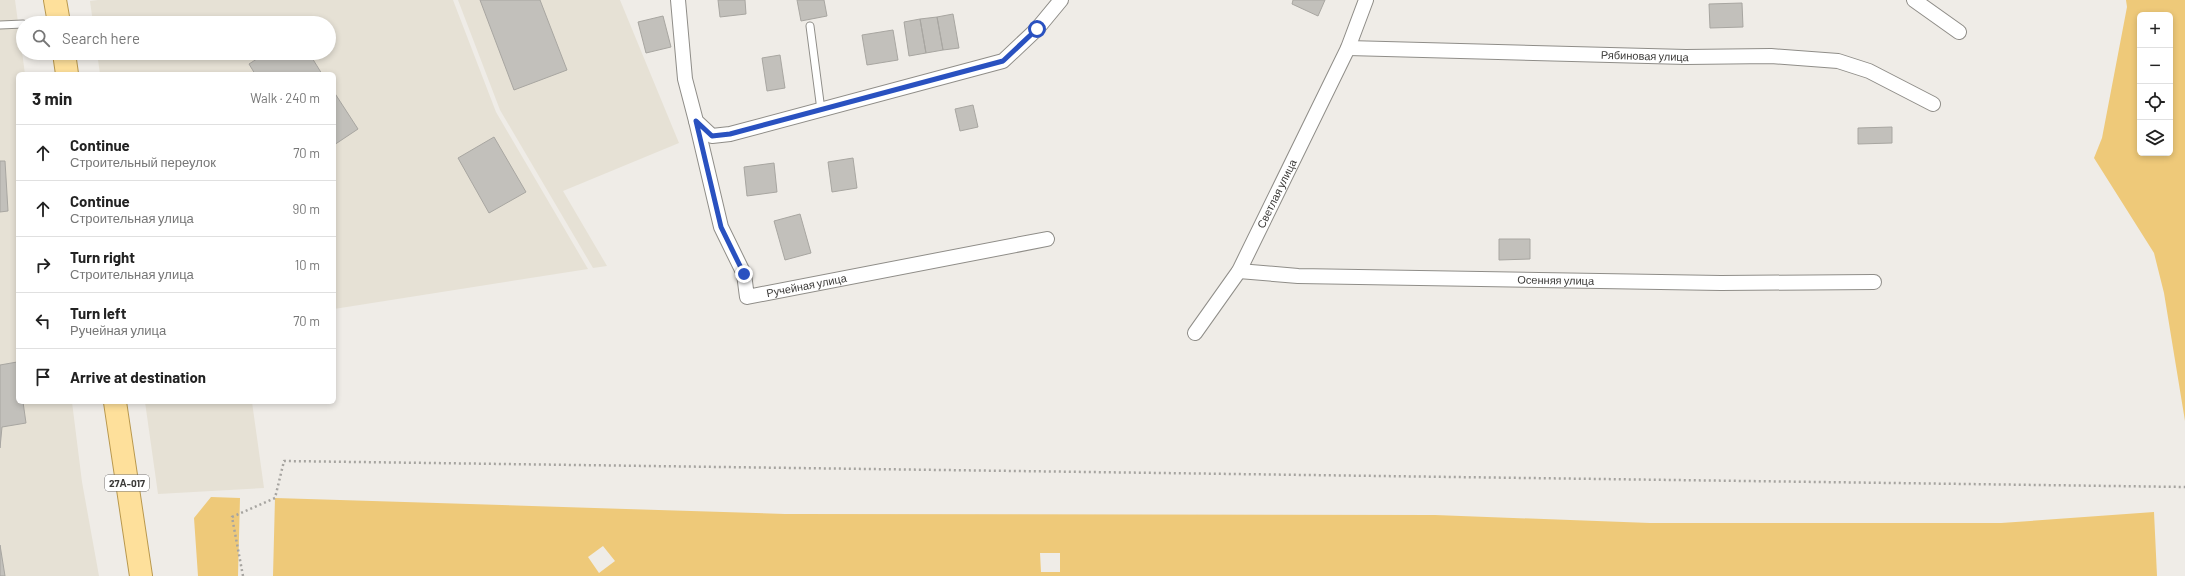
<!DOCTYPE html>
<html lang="en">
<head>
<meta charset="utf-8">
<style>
	:root { --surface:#fff; --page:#f6f6f6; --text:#222; --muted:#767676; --line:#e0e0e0 }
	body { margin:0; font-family:Barlow,sans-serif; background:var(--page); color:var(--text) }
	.controls { position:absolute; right:12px; top:12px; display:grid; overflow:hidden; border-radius:6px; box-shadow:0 2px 6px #0003 }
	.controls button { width:36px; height:36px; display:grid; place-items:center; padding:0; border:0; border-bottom:1px solid var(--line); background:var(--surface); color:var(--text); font:20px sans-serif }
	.stop { position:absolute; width:12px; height:12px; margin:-9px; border:3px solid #2951c0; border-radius:50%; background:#fff }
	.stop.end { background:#2951c0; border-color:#fff; box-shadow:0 1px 4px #0008 }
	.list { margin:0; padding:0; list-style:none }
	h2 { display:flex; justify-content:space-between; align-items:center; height:52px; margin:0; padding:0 16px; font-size:17px }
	h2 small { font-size:13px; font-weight:400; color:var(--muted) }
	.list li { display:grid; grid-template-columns:26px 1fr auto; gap:12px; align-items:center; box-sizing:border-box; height:56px; padding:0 16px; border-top:1px solid var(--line) }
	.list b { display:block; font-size:15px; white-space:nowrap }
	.list p { margin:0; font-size:13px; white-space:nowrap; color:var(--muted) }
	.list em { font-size:13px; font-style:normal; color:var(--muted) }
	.icon { flex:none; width:22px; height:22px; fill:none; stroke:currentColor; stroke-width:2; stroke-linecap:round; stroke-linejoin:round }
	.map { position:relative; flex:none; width:2185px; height:576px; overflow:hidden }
	.search { position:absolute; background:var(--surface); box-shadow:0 2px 6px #0003; left:16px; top:16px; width:320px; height:44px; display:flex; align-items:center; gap:10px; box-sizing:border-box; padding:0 14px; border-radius:22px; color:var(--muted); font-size:15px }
	.panel { position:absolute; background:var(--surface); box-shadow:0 2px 6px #0003; left:16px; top:72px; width:320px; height:332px; border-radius:6px }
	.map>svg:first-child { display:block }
	.built { fill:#e6e1d5 }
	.green { fill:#eec979; fill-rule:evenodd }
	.building { fill:#c2c0bb; stroke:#a8a6a1 }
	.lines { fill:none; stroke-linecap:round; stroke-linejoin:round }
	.service-casing { stroke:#8f8d88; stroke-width:9 }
	.minor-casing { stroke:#8f8d88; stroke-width:16 }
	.primary-casing { stroke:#b9984d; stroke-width:24 }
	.path { stroke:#a6a4a0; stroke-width:2.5; stroke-dasharray:2 3; stroke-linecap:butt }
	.service { stroke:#fff; stroke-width:7 }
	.minor { stroke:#fff; stroke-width:14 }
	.primary { stroke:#fee09b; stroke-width:22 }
	.route { stroke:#2951c0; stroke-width:5 }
	.labels { text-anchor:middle; stroke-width:3.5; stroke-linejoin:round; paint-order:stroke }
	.shield { fill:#fff; stroke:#767574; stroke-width:1 }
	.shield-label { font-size:10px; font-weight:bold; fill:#3b3a38 }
	.street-label { font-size:11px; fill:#3b3a38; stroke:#fff }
</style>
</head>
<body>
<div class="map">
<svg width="2185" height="576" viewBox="0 0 2185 576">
	<rect width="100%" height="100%" fill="#efece7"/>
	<path class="built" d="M0 0H15L25 74H18V402H72L82 482 99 576H0Z
		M98 0H453L496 112 588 269 334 309V74H100L97 53H329V23H93L90 1Z
		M458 0H620L679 143 563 191 607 266 593 268 500 110Z
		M145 402H252L264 488 158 494Z"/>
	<path class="green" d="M2126 0H2185V421L2164 293 2154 253 2094 158 2102 138 2127 7ZM2140 15H2170V153H2140Z
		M211 497 240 498 238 576H198L194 518Z
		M275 498 785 514 1435 515 1650 523H2001L2154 512 2157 576H273ZM603 546 615 561 599 573 588 557ZM1040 553H1060V572H1041Z"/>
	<path class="building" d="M480 0H540L567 70 514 90Z
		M718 0H745L746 14 720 17Z
		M797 0H824L827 16 801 21Z
		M1293 0H1325L1318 16 1292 4Z
		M1742 3 1743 27 1710 28 1709 4Z
		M953 14 959 48 943 50 937 17Z
		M663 16 671 47 646 53 638 22Z
		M937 17 943 50 926 53 920 19Z
		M920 19 926 53 909 56 904 22Z
		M893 30 898 60 867 65 862 35Z
		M266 53H309L322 74H255L249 64Z
		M780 55 785 88 767 91 762 58Z
		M334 92 358 129 334 145Z
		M973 105 978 127 960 131 955 109Z
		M1892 127V143L1858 144V128Z
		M494 137 526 192 489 213 458 158Z
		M853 158 857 188 832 192 828 162Z
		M0 161H5L8 211 0 212Z
		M774 163 777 192 747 196 744 167Z
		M800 214 811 253 785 260 774 221Z
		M1499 239H1530V259L1499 260Z
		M17 362 18 402H23L26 423 2 427 0 448V365Z
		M0 545 5 576H0Z"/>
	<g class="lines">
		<defs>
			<path id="service" d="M33 23 56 22
				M0 25 23 24
				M810 26 821 110"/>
			<g id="minor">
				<path d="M678 0 685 79 696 121 712 136 730 134 1003 61 1037 29 1061 0"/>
				<path d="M1914 0 1959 32"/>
				<path id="s1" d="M1348 48 1686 57 1771 56 1838 61 1869 71 1933 104"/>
				<path id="s2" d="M696 121 721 227 744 274 747 297 1047 239"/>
				<path id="s3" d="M1239 271 1298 276 1721 283 1874 282"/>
				<path id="s4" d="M1195 333 1239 271 1348 48 1366 0"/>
			</g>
			<path id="primary" d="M55 0 59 23
				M64 53 67 74
				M115 402 141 576"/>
		</defs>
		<use href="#service" class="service-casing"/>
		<use href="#minor" class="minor-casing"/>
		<use href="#primary" class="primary-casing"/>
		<path class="path" d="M243 576 232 517 275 498 284 461 2185 487"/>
		<use href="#service" class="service"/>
		<use href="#minor" class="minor"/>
		<use href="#primary" class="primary"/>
	</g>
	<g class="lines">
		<path class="route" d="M744 274 721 227 696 121 712 136 730 134 1003 61 1037 29"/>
	</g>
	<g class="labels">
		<rect class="shield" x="105" y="475" width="44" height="16" rx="3"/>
		<g class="shield-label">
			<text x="127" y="487">27А-017</text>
		</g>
		<g class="street-label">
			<text dy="4" stroke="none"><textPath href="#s1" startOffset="297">Рябиновая улица</textPath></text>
			<text dy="4" stroke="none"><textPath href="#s4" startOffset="162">Светлая улица</textPath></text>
			<text dy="4" stroke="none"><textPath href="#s3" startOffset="317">Осенняя улица</textPath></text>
			<text dy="4" stroke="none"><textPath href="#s2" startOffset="245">Ручейная улица</textPath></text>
		</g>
	</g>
</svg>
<div class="controls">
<button>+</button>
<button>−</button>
<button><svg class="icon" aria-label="locate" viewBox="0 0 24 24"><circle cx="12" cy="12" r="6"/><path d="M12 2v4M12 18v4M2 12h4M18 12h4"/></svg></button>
<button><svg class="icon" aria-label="layers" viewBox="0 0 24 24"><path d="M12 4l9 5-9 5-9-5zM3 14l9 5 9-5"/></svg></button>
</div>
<div class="stop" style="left:1037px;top:29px"></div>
<div class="stop end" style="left:744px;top:274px"></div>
<div class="search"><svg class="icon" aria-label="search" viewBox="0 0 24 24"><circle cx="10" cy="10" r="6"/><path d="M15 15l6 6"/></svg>Search here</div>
<section class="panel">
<h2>3 min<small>Walk · 240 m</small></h2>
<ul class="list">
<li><svg class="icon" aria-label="ahead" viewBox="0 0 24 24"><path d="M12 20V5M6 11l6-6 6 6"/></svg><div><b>Continue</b><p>Строительный переулок</p></div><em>70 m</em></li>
<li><svg class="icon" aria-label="ahead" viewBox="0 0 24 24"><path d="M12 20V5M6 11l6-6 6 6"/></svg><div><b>Continue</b><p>Строительная улица</p></div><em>90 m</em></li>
<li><svg class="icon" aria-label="right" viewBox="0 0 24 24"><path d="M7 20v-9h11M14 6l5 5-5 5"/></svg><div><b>Turn right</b><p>Строительная улица</p></div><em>10 m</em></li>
<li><svg class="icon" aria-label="left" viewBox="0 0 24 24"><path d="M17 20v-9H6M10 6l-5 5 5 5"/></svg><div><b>Turn left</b><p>Ручейная улица</p></div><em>70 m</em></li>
<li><svg class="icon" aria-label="arrive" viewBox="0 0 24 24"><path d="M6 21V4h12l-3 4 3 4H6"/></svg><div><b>Arrive at destination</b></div></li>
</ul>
</section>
</div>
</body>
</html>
